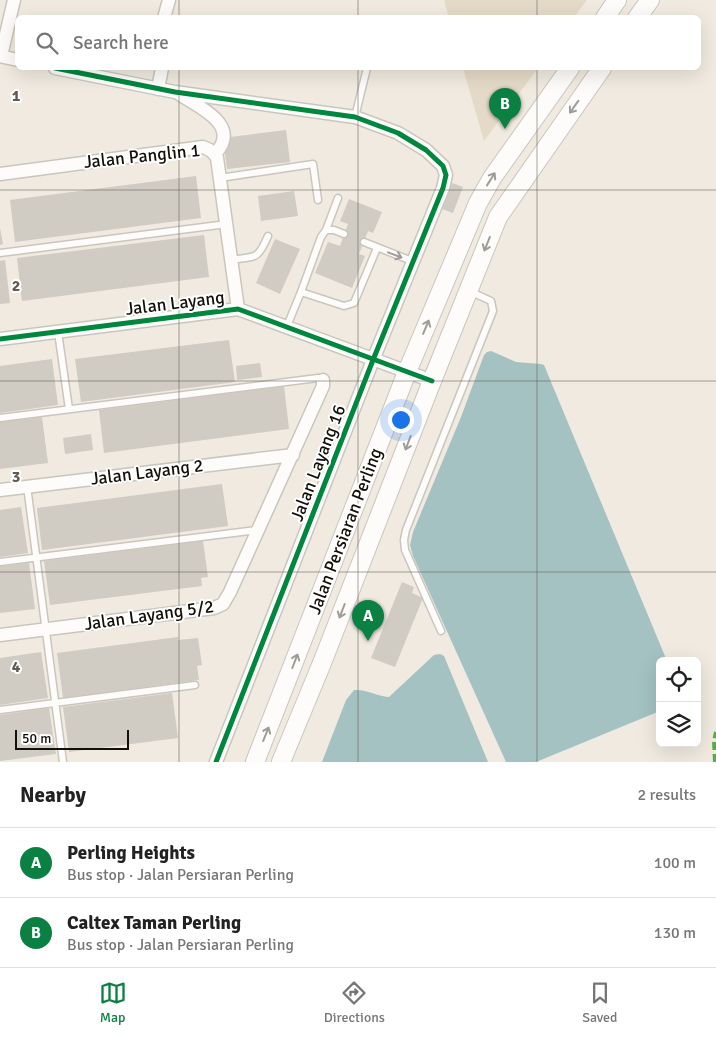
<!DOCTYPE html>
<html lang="en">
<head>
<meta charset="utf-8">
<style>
	:root { --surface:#fff; --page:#f6f6f6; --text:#222; --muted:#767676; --line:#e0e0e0; --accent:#0b8043 }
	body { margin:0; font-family:Signika,sans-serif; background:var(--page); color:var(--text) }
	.controls { position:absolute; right:15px; bottom:15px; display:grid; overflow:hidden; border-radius:8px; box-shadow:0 5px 20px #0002 }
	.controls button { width:45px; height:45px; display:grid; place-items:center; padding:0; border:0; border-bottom:1px solid var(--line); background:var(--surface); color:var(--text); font:25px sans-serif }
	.scale { position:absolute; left:15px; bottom:12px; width:114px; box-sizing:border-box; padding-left:5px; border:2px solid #130f09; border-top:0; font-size:14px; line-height:18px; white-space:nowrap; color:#130f09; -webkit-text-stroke:4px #fff; paint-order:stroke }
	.you { position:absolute; left:400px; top:419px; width:18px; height:18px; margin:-12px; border:4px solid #fff; border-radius:50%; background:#1a73e8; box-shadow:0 0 0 8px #1a73e833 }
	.badge { display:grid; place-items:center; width:32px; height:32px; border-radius:50%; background:var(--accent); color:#fff; font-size:16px; font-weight:700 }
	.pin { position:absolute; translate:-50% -41px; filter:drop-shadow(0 1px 2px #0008) }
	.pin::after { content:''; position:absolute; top:26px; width:18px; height:15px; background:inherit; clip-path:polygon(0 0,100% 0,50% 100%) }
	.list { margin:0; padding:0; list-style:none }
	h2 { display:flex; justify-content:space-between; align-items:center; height:65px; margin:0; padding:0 20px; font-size:21px }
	h2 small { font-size:16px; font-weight:400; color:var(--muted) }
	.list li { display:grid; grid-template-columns:32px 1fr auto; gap:15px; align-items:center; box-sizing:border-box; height:70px; padding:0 20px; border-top:1px solid var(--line) }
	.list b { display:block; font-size:19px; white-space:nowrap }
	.list p { margin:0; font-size:16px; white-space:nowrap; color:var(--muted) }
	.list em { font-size:16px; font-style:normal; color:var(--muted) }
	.icon { flex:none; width:28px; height:28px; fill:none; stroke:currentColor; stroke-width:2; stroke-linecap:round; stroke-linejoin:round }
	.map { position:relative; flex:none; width:716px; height:762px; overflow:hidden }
	.search { position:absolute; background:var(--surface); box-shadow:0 5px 20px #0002; left:15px; right:15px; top:15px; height:55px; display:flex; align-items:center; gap:12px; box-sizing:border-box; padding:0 18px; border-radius:8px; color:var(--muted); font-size:19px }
	.sheet { height:205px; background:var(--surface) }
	nav { display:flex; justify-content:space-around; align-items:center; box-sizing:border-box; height:70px; border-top:1px solid var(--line); background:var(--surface); font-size:14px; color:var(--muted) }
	nav a { display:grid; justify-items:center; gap:2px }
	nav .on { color:var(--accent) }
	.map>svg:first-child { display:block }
	.green { fill:#e4dac7 }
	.water { fill:#a4c2c2 }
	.building { fill:#d0cbc3 }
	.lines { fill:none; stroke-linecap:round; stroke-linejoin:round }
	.service-casing { stroke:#cac6be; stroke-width:9 }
	.minor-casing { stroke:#cac6be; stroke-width:15 }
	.secondary-casing { stroke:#cac6be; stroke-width:20 }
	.service { stroke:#fdfcfa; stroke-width:6 }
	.minor { stroke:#fdfcfa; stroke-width:12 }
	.secondary { stroke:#fdfcfa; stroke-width:18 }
	.quiet { stroke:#55b044; stroke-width:4; stroke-dasharray:8 4; stroke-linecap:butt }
	.cycleway-casing { stroke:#fff; stroke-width:8 }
	.cycleway { stroke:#00873e; stroke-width:5 }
	.oneway { stroke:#9f9d9a }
	.grid { fill:none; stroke:#605c54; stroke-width:1; stroke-opacity:0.55 }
	.labels { text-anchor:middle; stroke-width:4; stroke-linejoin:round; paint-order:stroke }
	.street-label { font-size:18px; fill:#130f09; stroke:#fff }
	.grid-label { font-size:16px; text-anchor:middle; font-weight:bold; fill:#605c54; stroke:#fff; stroke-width:4; stroke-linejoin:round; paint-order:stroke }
</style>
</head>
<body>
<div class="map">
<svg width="716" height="762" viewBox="0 0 716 762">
	<rect width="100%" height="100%" fill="#f0eae0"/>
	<path class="green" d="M444 0H587L574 17 449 18Z
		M463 68H538L484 141Z"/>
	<path class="water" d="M491 351 516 362 541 364 544 365 667 661H660V711L536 762H506L413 556 410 545 413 532 461 417 484 355 487 352Z
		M440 654 444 656 488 762H322L346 700 354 690C367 689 376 696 389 697L434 655Z"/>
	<path class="building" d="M286 130 290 162 227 169 223 138Z
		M196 176 201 218 15 242 10 200Z
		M452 183 463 187 453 213 442 209Z
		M294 191 298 216 261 221 258 196Z
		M349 199 382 212 373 233 368 231 359 254 365 256 352 288 315 273 328 242 340 246 348 224 340 221Z
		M0 228 3 244 0 245Z
		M204 235 209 277 22 301 17 258Z
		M275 239 300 249 280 294 256 283Z
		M5 260 10 303 0 304V261Z
		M229 340 235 382 81 402 75 359Z
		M52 359 58 405 0 413V366Z
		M260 363 262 377 237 380 236 366Z
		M284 386 289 429 104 453 99 410Z
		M42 417 48 463 0 469V422Z
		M91 434 93 450 65 454 63 438Z
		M222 484 228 526 42 550 37 508Z
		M21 507 28 553 0 557V510Z
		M203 541 208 577 201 578 202 586 50 605 44 561Z
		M29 563 35 609 0 613V566Z
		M402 582 414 587 412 593 423 598 395 667 371 658Z
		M178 637V640L198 638 202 665 197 666 199 680 63 698 57 653Z
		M41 652 48 698 0 705V658Z
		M172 693 178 738 69 752 63 707Z
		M49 708 56 754 0 761V715Z"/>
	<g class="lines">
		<defs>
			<path id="service" d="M355 117 367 68
				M220 178 313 164 318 200
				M338 198 326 230H334L344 234
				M326 230 321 237 301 292 344 306 354 303 377 248
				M364 242 412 261
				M0 253 227 224
				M230 260C256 256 257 261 268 236
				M287 326 301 292
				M58 332 69 409
				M0 418 318 378 323 380
				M27 486 63 762
				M0 562 257 530
				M441 631 405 550 404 540 406 530 493 311 491 301 469 291
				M0 710 195 685"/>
			<path id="minor" d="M164 18 169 0
				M0 56 18 60
				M1 56 14 0
				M55 68 175 92 355 117 398 133 426 150 443 166 446 175 443 188 373 360 216 762
				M158 89 162 68
				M179 94C199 107 242 125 215 154
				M0 174 203 147C209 149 214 152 217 158L238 309
				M0 339 238 309 432 381
				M0 490 293 455
				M0 635 214 608 223 604 230 592 323 386V380"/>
			<path id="secondary" d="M605 18 617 0
				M637 18 650 0
				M255 762 407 372 478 203 492 178 570 68
				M281 762 322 663 432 381 498 217 602 68"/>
		</defs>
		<use href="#service" class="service-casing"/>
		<use href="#minor" class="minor-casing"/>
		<use href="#secondary" class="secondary-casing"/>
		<use href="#service" class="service"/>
		<use href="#minor" class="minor"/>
		<use href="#secondary" class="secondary"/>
		<path class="quiet" d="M715 762 714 741 716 732"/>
		<defs>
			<path id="cycleway" d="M55 68 175 92 355 117 398 133 426 150 443 166 446 175 443 188 373 360 216 762
				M0 339 238 309 432 381"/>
		</defs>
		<use href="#cycleway" class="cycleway-casing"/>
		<use href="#cycleway" class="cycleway"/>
	</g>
	<defs><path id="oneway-shaft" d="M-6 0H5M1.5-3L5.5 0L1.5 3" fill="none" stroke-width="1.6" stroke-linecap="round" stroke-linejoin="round" transform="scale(1.25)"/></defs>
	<g class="oneway">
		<use href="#oneway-shaft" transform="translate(574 107) rotate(125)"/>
		<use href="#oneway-shaft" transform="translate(491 179) rotate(-58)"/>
		<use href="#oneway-shaft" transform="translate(487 244) rotate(112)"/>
		<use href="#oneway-shaft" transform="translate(395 255) rotate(21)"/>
		<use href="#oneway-shaft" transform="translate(426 327) rotate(-67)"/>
		<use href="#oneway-shaft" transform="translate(408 443) rotate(111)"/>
		<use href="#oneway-shaft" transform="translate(342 611) rotate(111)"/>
		<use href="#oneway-shaft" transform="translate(295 661) rotate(-69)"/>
		<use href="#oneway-shaft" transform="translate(266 734) rotate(-68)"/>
	</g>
	<path class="grid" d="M179 0V18M358 0V18M537 0V18M179 68V762M358 68V762M537 68V762M0 190H716M0 381H716M0 572H716"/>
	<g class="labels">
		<g class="street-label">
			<text transform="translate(142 156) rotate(-6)" y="6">Jalan Panglin 1</text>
			<text transform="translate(175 303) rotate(-7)" y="6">Jalan Layang</text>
			<text transform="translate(318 463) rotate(-69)" y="6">Jalan Layang 16</text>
			<text transform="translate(147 472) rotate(-7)" y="6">Jalan Layang 2</text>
			<text transform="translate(345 531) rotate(-69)" y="6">Jalan Persiaran Perling</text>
			<text transform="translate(149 615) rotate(-8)" y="6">Jalan Layang 5/2</text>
		</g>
	</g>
	<g class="grid-label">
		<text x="16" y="101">1</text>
		<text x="16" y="291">2</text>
		<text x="16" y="482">3</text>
		<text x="16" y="672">4</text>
	</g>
</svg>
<div class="controls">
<button><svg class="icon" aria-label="locate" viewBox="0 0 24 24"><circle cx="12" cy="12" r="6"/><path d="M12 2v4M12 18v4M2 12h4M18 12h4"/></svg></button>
<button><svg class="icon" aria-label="layers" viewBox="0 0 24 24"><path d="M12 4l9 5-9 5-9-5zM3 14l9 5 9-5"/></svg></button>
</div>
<div class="scale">50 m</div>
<div class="you"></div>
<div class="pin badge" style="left:368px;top:641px">A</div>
<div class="pin badge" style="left:505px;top:129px">B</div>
<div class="search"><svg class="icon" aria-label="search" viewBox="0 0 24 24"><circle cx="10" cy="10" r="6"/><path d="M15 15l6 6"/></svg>Search here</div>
</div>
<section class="sheet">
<h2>Nearby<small>2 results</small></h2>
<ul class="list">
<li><span class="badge">A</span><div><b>Perling Heights</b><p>Bus stop · Jalan Persiaran Perling</p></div><em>100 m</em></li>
<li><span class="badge">B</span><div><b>Caltex Taman Perling</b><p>Bus stop · Jalan Persiaran Perling</p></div><em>130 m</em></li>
</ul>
</section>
<nav>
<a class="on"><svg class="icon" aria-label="map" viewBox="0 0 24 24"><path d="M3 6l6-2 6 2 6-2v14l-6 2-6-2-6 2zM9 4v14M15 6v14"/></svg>Map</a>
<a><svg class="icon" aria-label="directions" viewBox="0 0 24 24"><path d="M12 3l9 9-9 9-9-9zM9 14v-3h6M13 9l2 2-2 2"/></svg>Directions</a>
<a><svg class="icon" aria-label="saved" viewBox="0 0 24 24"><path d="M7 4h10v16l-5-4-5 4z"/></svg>Saved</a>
</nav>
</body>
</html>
